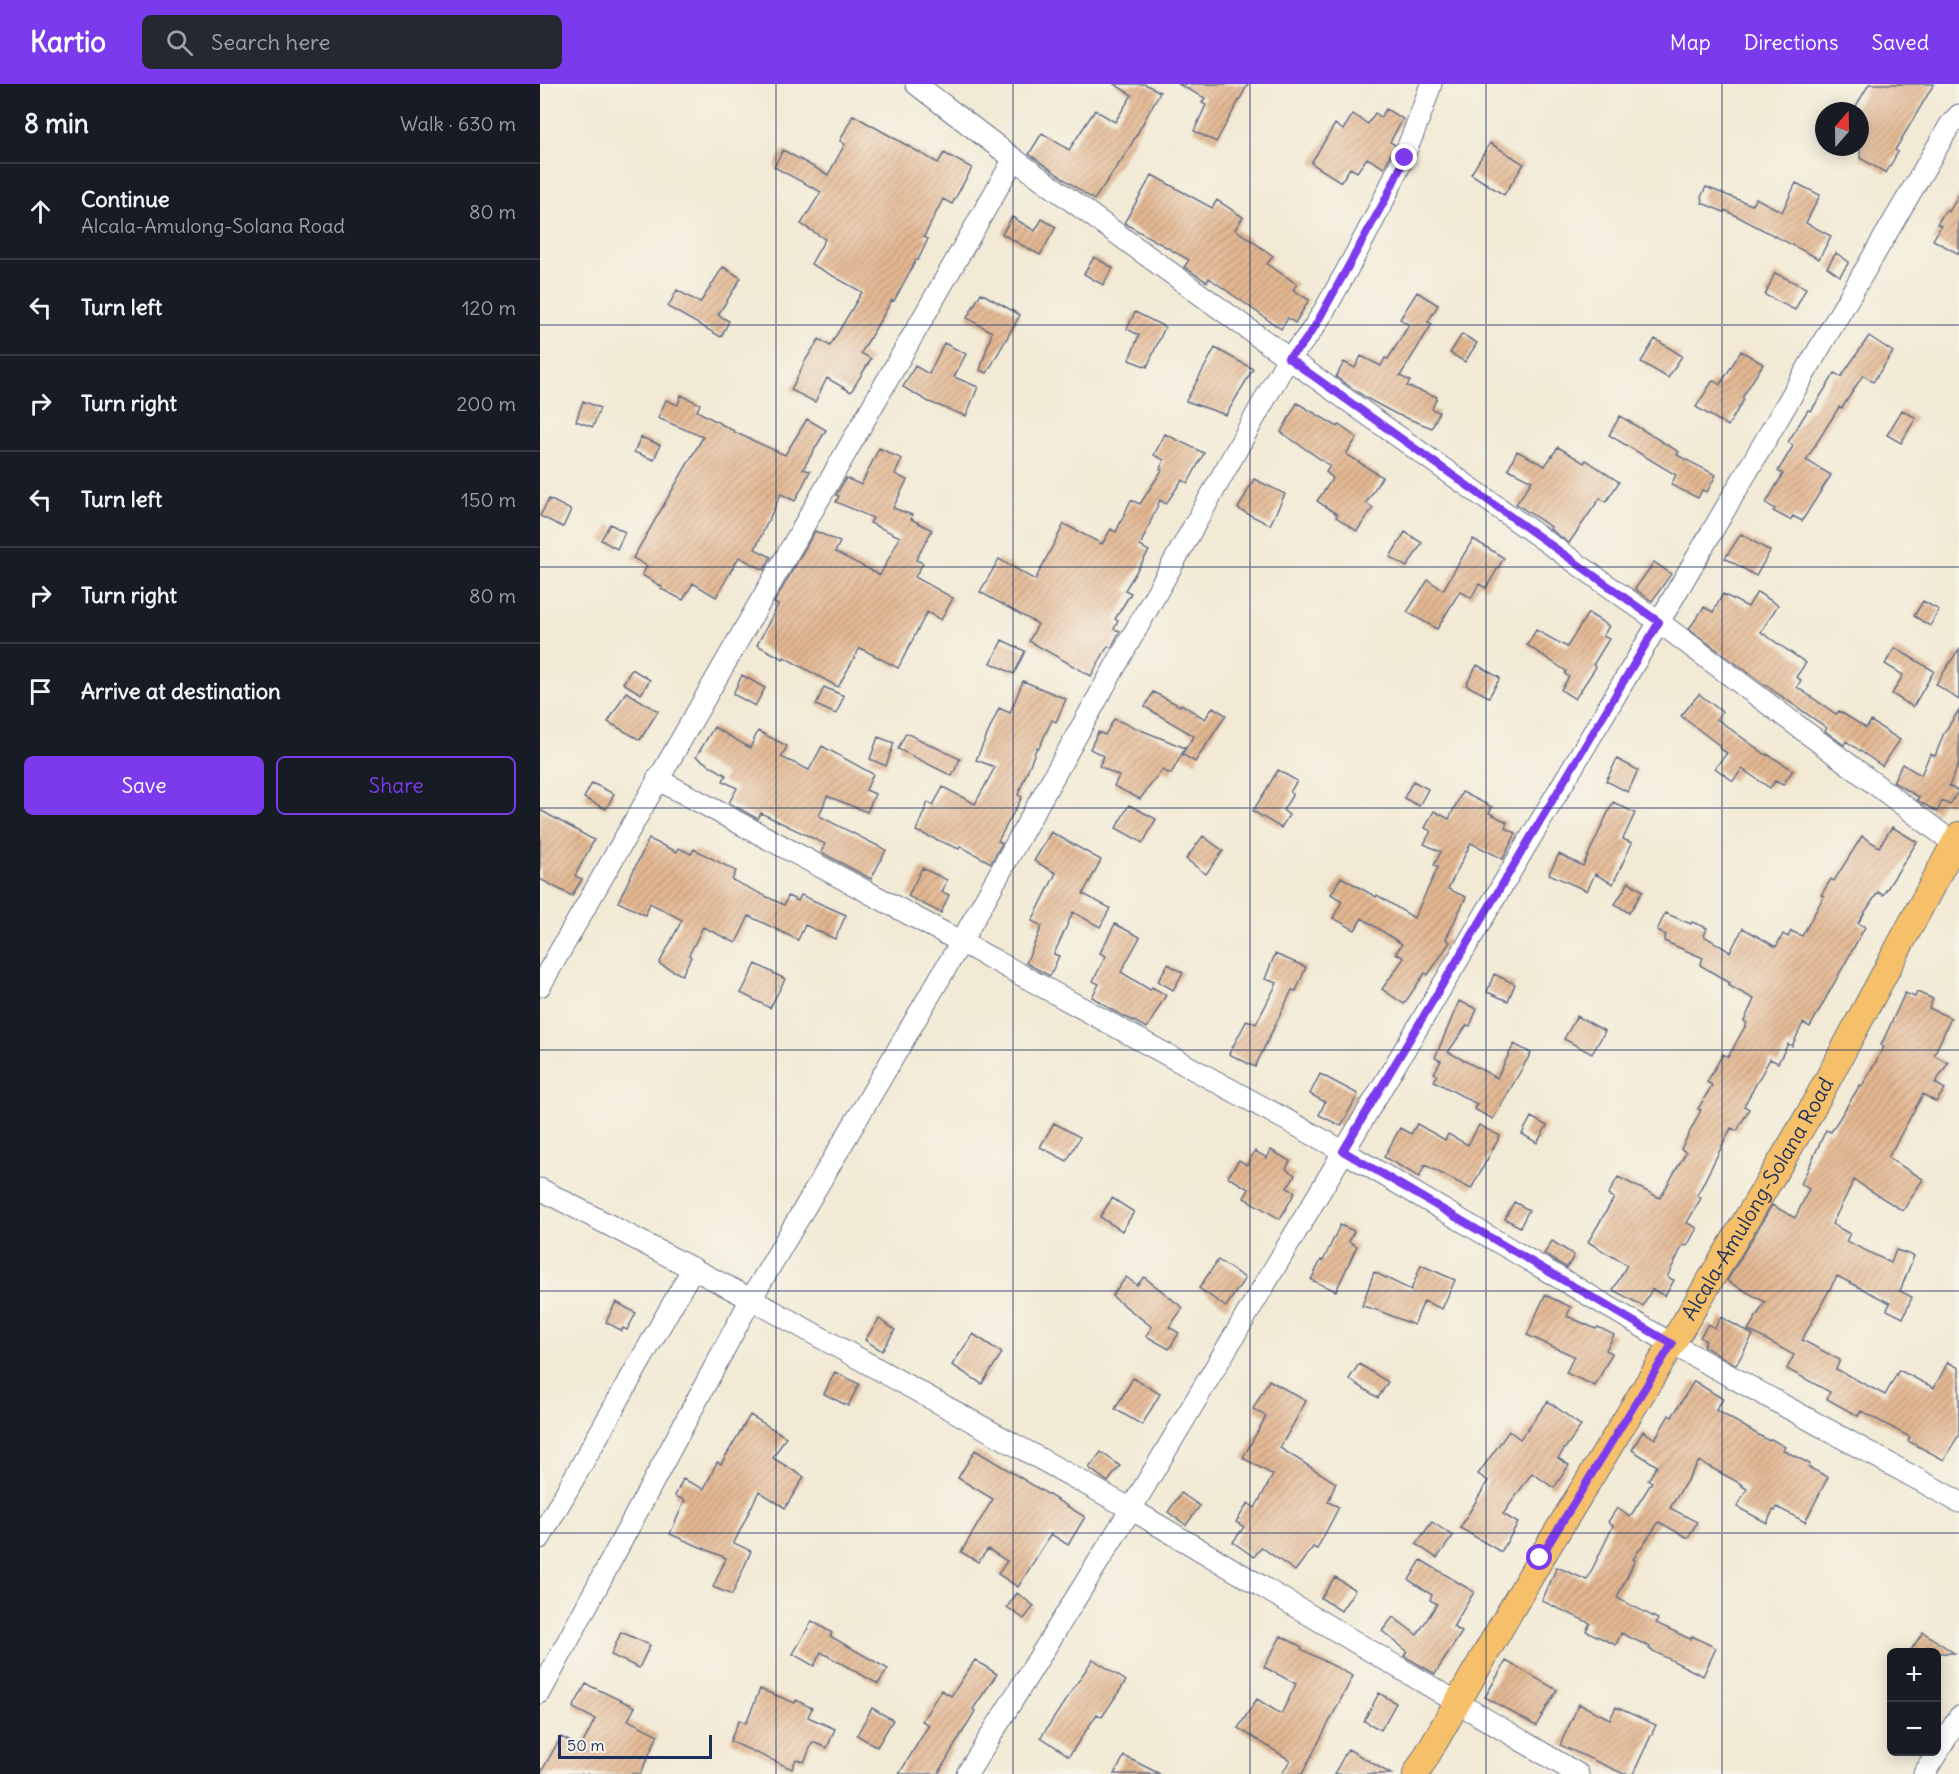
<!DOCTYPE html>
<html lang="en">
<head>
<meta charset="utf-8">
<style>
	:root { --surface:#171b24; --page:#242831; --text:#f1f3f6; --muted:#9ea1a6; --line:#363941; --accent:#7c3aed }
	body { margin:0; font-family:Delius,sans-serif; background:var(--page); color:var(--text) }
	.controls { position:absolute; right:18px; bottom:18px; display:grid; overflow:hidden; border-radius:9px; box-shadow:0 3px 15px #0003 }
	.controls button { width:54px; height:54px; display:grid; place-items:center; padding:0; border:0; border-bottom:2px solid var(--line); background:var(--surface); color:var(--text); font:30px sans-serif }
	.compass { position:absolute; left:1275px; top:18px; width:54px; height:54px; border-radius:50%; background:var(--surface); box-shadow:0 3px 15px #0003; rotate:20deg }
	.scale { position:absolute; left:18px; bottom:15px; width:154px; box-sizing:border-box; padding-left:6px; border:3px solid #1b2f5e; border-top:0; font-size:16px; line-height:21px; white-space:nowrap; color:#1b2f5e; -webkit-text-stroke:4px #f7f3e8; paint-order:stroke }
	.stop { position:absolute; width:18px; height:18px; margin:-14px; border:4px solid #7c3aed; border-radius:50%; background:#fff }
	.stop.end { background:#7c3aed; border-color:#fff; box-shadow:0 2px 6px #0008 }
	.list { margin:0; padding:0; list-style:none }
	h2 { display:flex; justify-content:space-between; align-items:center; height:78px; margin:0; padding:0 24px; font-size:26px }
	h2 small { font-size:20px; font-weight:400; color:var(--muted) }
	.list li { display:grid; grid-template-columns:39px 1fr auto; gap:18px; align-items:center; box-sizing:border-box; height:96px; padding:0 24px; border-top:2px solid var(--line) }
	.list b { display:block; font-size:22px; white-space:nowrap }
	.list p { margin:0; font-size:20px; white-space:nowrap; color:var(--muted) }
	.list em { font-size:20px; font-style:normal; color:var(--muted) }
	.actions { display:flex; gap:12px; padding:18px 24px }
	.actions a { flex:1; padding:14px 0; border:2px solid var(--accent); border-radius:9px; text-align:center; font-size:21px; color:var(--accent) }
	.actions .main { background:var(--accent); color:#fff }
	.icon { flex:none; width:33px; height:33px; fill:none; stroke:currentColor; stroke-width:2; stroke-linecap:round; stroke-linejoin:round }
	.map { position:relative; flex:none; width:1419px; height:1690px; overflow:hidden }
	header { display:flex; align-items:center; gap:36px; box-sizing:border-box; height:84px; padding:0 30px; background:var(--accent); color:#fff }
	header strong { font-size:28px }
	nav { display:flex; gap:33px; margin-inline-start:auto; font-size:21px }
	.search { width:420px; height:54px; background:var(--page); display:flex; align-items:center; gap:15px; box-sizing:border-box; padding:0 21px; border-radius:9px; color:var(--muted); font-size:22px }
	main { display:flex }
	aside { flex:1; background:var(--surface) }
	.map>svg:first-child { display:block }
	.building { fill:url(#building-hatch) }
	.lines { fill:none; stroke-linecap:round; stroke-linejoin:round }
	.minor-casing { stroke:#667088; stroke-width:23 }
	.major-casing { stroke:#667088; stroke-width:28 }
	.minor { stroke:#fff; stroke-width:21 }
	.major { stroke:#f6c06b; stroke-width:26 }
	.route { stroke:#7c3aed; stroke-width:8 }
	.grid { fill:none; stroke:#1b2f5e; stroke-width:1.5; stroke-opacity:0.55 }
	.labels { text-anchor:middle; stroke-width:6; stroke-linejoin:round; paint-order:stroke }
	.street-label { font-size:21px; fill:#1b2f5e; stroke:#f7f3e8 }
</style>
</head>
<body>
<header>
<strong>Kartio</strong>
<div class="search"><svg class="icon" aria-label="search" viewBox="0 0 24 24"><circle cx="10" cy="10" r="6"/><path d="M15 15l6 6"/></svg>Search here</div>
<nav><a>Map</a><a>Directions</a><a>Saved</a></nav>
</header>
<main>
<aside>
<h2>8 min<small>Walk · 630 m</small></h2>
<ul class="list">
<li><svg class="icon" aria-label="ahead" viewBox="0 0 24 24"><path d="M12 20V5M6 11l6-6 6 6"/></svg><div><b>Continue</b><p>Alcala-Amulong-Solana Road</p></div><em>80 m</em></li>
<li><svg class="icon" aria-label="left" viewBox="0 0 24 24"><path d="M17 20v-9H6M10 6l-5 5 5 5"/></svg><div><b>Turn left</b></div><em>120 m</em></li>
<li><svg class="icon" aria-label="right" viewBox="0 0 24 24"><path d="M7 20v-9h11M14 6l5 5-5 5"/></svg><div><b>Turn right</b></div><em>200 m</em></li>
<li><svg class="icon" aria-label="left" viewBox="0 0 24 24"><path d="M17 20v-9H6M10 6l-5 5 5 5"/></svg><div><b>Turn left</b></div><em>150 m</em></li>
<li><svg class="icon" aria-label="right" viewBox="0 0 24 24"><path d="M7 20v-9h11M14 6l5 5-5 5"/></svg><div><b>Turn right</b></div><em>80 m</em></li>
<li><svg class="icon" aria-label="arrive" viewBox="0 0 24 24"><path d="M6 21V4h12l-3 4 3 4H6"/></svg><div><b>Arrive at destination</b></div></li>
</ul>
<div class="actions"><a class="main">Save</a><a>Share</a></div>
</aside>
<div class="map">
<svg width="1419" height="1690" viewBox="0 0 1419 1690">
	<defs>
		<pattern id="building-hatch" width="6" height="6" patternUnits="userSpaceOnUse" patternTransform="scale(1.5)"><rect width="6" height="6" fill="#e4b791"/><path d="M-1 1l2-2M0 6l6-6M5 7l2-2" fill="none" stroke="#b8957a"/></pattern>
	</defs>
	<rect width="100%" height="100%" fill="#f7f3e8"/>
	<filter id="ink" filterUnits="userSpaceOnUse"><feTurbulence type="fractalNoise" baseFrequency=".0167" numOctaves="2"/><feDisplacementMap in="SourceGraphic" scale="12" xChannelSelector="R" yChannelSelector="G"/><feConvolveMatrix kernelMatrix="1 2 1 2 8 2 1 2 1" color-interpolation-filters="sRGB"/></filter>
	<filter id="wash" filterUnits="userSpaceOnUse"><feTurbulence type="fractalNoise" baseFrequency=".008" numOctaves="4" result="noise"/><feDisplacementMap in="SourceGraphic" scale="24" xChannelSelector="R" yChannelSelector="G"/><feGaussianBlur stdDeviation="1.35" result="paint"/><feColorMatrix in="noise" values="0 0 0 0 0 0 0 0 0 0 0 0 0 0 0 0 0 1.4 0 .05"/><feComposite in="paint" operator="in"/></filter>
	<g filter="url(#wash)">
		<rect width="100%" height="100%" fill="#f2ead5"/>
		<g id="blocks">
			<path class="building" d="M574 0H605L620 8 587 68 554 116 489 70 502 49 529 66 555 26 575 38 592 11Z
				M638 0H708L676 58 654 47 666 21 662 19 665 14Z
				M1329 0H1394L1355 66 1358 68 1346 89 1320 74V27H1313Z
				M846 25 863 35 850 58 855 61 844 84 827 74 817 88 810 84 801 98 771 79 795 40 803 46 813 30 828 40 835 29 841 33Z
				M313 31 398 79 404 69 432 84 412 120 403 115 384 153 388 155 378 176H376L354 217 352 216 321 269 331 275 311 308 287 294 275 318 251 306 265 277 279 255 290 262 322 208 271 180 285 155 261 140 281 108 234 83 243 66 288 91 305 60 300 57Z
				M950 59 984 80 964 111 931 90Z
				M612 91 672 124 677 116 703 133 695 145 733 172 727 180 757 200 753 206 769 216 755 239 748 234 741 245 669 194 667 198 644 183 649 176 584 139Z
				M1256 99 1280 111 1266 139 1291 152 1279 175 1185 126 1184 128 1162 119 1163 115 1161 113 1166 103 1212 121 1216 114 1242 128Z
				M1419 110V170L1393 156 1401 142 1397 140 1406 126 1409 128Z
				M472 133 495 147 502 135 516 143 500 171 462 150Z
				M1296 169 1309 178 1300 192 1287 183Z
				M554 173 573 184 563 201 544 190Z
				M183 183 201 194 178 231 189 237 181 253 128 223 137 206 160 219Z
				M1235 189 1266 204 1255 226 1225 211Z
				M877 208 898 221 888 238 892 240 860 292 870 297 867 302 897 313 892 325 899 328 892 344 856 330 828 315 796 293 804 278 815 284 821 272 841 282 845 274 848 275 869 241 860 235Z
				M441 209 480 231 447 289 440 286 452 248 427 234Z
				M595 228 625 243 607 283 589 276 599 251 587 245Z
				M922 250 937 259 925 278 910 269Z
				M1329 252 1353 268 1333 298 1323 291 1302 324 1299 323 1266 376 1291 391 1262 437 1253 432 1250 436 1233 427 1235 425 1226 419 1243 390 1238 387 1253 362 1248 358 1268 326 1271 327 1295 289 1301 293Z
				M1115 255 1142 272 1128 294 1101 278Z
				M404 259 426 270 414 293 438 303 426 332 389 318 363 303 375 282 389 290Z
				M675 264 713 285 686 331 646 317Z
				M1201 267 1223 280 1202 314 1204 315 1188 342 1156 323 1173 296 1180 301Z
				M141 311 160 320 157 327 194 347V348L245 371 267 335 286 346 263 385 270 387 255 417 241 410 215 465 231 473 224 486 199 473 176 513 153 499 143 516 121 505 122 503 102 491 107 482 93 474 163 353 118 334 126 316 138 321Z
				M43 317 60 324 53 343 36 337Z
				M757 319 798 343 799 341 817 354 806 370 842 393 826 419 833 424 817 447 796 433 797 430 777 417 793 394 786 388 790 382 741 348Z
				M1362 326 1376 334 1361 359 1347 351Z
				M1080 332 1139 368 1137 371 1176 391 1167 408 1162 406 1158 414 1131 401 1136 391 1069 351Z
				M625 350 664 369 648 399 642 396 626 420 620 416 600 462 609 467 585 506 591 509 575 535 578 537 574 545 580 547 571 564 568 562 551 592 489 557 498 540 440 508 459 475 495 496 524 440 562 460 571 445 576 448 591 416 600 420 622 386 620 385 624 376 614 371Z
				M101 353 120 361 114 376 94 368Z
				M1018 363 1044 379 1046 376 1079 398 1066 418 1060 414 1029 459 1010 445 1011 443 976 420 992 397 968 385 977 367 1005 382Z
				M339 364 362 375 355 390 367 396 353 424 372 431 371 435 392 446 376 476 383 479 375 493 413 514 401 536 387 528 358 584 320 564 298 603 244 573 243 575 217 561 238 521 234 519 275 447 300 458 295 468 340 491 360 453 330 439 333 434 296 418 299 412 296 411 306 394 321 401Z
				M714 395 745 410 730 441 698 425Z
				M9 415 31 426 23 443 0 432Z
				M70 440 85 448 77 465 61 456Z
				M865 448 882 459 867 483 850 473Z
				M1201 450 1230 467 1216 492 1185 474Z
				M933 455 964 474 946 504 939 500 931 514 920 507 897 545 867 528 888 496 903 506Z
				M1114 478 1131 490 1112 517 1095 505Z
				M1217 508 1238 521 1221 548 1266 579 1256 593 1261 596 1257 603 1296 630 1299 627 1326 644 1331 637 1360 656 1342 682 1306 657 1304 661 1285 647 1287 644 1221 598 1149 545 1164 523 1173 528 1183 510 1208 523Z
				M1383 517 1399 526 1390 542 1374 532Z
				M1048 529 1069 542 1063 552 1069 555 1053 581 1056 583 1035 615 1021 606 1029 593 1025 590 1026 587 987 561 996 546 1027 563Z
				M462 556 485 567 474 590 451 579Z
				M1355 564 1394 587 1373 623 1352 610 1363 591 1345 580Z
				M1419 565V616L1396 600Z
				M937 581 960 594 949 613 926 601Z
				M92 585 110 596 101 610 83 599Z
				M202 591 225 604 215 622 193 610Z
				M483 597 526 615 516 638 512 636 499 664 497 663 478 711 482 713 458 757 462 759 451 779 420 762 419 765 376 747 388 718 393 721 403 703 435 720 455 683 436 676 459 624 470 629Z
				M284 603 304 612 296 630 276 621Z
				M86 608 118 627 100 656 68 638Z
				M613 608 640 622 641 620 665 635 673 623 686 631 655 678 642 670 654 652 605 623Z
				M1159 610 1182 628 1177 635 1226 671 1227 670 1253 686 1243 701 1235 697 1230 704 1202 685 1193 697 1175 684 1187 669 1179 664 1180 662 1141 632Z
				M1419 626V679L1409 702 1418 707 1410 721 1402 717 1397 728 1377 716 1379 713 1353 698 1362 680 1381 691 1390 670 1395 672 1404 649Z
				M574 635 645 664 631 690 622 686 600 715 574 702 579 692 559 682 564 672 550 665 558 648 565 651Z
				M174 643 210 664 218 647 247 662 241 673 269 686 282 662 333 690 326 706 335 710 327 728 287 712 279 732 346 766 331 795 281 768 285 760 221 729 218 735 189 719 197 704 183 697 186 691 156 673Z
				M366 649 420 675 412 692 358 665Z
				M338 653 354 659 346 682 330 675Z
				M1077 675 1098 686 1088 708 1066 697Z
				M738 686 757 697 750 708 753 710 743 726 749 731 741 744 713 727Z
				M873 697 888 705 879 722 864 714Z
				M52 699 74 710 66 725 44 714Z
				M922 708 952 723 949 729 967 738 965 744 976 749 963 775 931 759 908 805 926 813 906 855 910 858 888 891 885 889 864 920 842 905 864 874 856 869 862 860 822 834 815 846 793 834 802 817 791 810 801 793 836 813 837 811 874 834 898 783 894 781 901 768 884 760 891 747 885 744 894 727 909 735Z
				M1073 718 1095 729 1083 755 1092 759 1073 800 1055 790 1047 807 1009 790 1019 770 1043 782Z
				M589 721 616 735 603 759 576 744Z
				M0 726 54 756 35 792 42 795 32 812 0 795Z
				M1352 743 1377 758 1343 811 1338 808 1318 839 1325 843 1270 943 1263 939 1252 962 1248 960 1238 979 1230 975 1204 1022 1209 1025 1197 1047 1191 1044 1157 1112 1161 1114 1147 1139 1157 1144 1147 1162 1143 1161 1127 1193 1134 1196 1125 1212 1112 1205 1103 1222 1073 1206 1087 1181 1048 1158 1074 1114 1068 1111 1078 1093 1120 1114 1146 1068 1141 1065 1161 1026 1158 1025 1172 1001 1167 998 1183 970 1188 973 1207 939 1204 937 1214 915 1188 901 1190 899 1160 881 1163 874 1124 857 1126 851 1117 847 1125 829 1151 840 1152 838 1167 844 1164 852 1190 868 1203 844 1236 863 1243 850 1248 853 1251 847 1262 852 1284 812 1281 811 1291 795 1294 797 1322 752 1339 763Z
				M511 748 561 776 543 810 570 824 560 843 533 828 514 870 519 872 510 892 486 879 502 842 492 837 516 789 494 777Z
				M663 752 683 767 666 790 646 775Z
				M109 755 137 768 139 764 151 770 154 765 196 787 192 796 244 821 248 812 258 817 261 811 306 831 295 855 265 841 258 856 209 832 196 859 163 843 149 871 151 873 142 891 119 880 142 836 110 819 105 831 78 818Z
				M382 784 407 796 402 808 409 811 401 829 368 812Z
				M1089 798 1103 807 1089 829 1075 820Z
				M575 840 600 853 581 888 610 906 612 903 626 911 607 944 574 927 552 913 559 900 553 897 566 872 560 869Z
				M735 870 766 883 756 907 752 906 715 983 689 970 707 936 716 940 737 899 725 895Z
				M216 880 245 895 230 924 201 909Z
				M628 880 643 889 633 906 618 897Z
				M954 890 975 900 968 917 947 908Z
				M1377 908 1393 915 1389 924 1411 934 1394 971 1408 979 1395 999 1405 1005 1396 1018 1383 1010 1348 1074 1383 1095 1363 1127 1314 1096 1292 1140 1310 1150 1306 1157 1351 1179 1356 1166 1374 1172 1360 1207 1372 1213 1363 1234 1347 1226 1350 1219 1297 1192 1262 1256 1300 1276 1296 1285 1345 1311 1359 1286 1394 1304 1408 1278 1419 1284V1350L1404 1376 1368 1357 1370 1353 1321 1327 1318 1332 1287 1315 1290 1308 1247 1285 1254 1271 1208 1246 1225 1218 1187 1197 1232 1121 1255 1134 1269 1105 1261 1100 1286 1046 1291 1048 1320 1001 1322 1002 1344 963 1341 961 1365 909 1375 913Z
				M919 917 937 925 930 942 927 941 908 968 957 994 974 960 991 969 953 1035 934 1025 937 1020 894 997 897 991 894 989 901 977 895 974Z
				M1037 932 1065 947 1052 970 1024 955Z
				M780 990 818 1010 801 1042 779 1031 785 1018 770 1010Z
				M991 1033 1007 1042 997 1059 982 1050Z
				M514 1039 540 1053 527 1077 500 1063Z
				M877 1040 905 1056 908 1050 928 1061 939 1041 960 1052 931 1105 885 1081 879 1093 844 1073 860 1044 871 1050Z
				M731 1066 750 1077 746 1085 755 1091 747 1104 755 1108 740 1135 704 1114 709 1105 688 1093 699 1076 707 1081 715 1067 727 1074Z
				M572 1114 594 1128 582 1147 560 1133Z
				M974 1118 989 1126 980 1143 965 1135Z
				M800 1141 814 1147 809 1158 817 1162 796 1207 771 1196 781 1176 783 1177Z
				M1012 1157 1034 1171 1027 1184 1004 1170Z
				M678 1176 705 1194 686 1223 659 1204Z
				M881 1181 915 1196 902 1225 884 1217 874 1241 837 1226 822 1222 834 1188 871 1206Z
				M586 1193 597 1201 604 1193 643 1224 629 1243 639 1249 629 1265 606 1252 612 1243 572 1212Z
				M1005 1211 1031 1223 1027 1232 1056 1245 1058 1243 1074 1251 1066 1266 1072 1269 1055 1302 1026 1289 1034 1272 987 1251Z
				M76 1218 96 1229 87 1246 83 1244 82 1247 66 1238Z
				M1181 1233 1213 1251 1196 1281 1163 1262 1166 1257 1160 1253 1168 1240 1175 1244Z
				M339 1235 355 1246 342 1267 325 1256Z
				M433 1250 462 1269 442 1300 412 1281Z
				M819 1280 848 1298 838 1314 809 1295Z
				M295 1288 319 1300 308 1322 284 1310Z
				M593 1294 620 1310 602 1341 575 1325Z
				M729 1296 766 1317 740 1364 796 1399 788 1418 799 1423 777 1465 773 1463 755 1487 721 1463 714 1473 693 1458 704 1443 696 1438 708 1419 715 1424 733 1391 703 1374 726 1332 713 1325Z
				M1154 1297 1183 1315 1176 1326 1229 1357 1231 1355 1245 1363 1243 1366 1270 1380 1268 1383 1288 1393 1265 1438 1237 1423 1235 1427 1233 1426 1227 1439 1197 1423 1207 1405 1202 1402 1203 1401 1159 1377 1130 1424 1157 1438 1148 1454 1119 1438 1093 1475 1095 1476 1077 1514 1118 1535 1116 1539 1150 1555 1152 1552 1176 1564 1163 1592 1109 1565 1110 1563 1081 1549 1076 1561 1046 1547 1050 1539 1002 1517 1017 1483 1047 1496 1073 1442 1068 1438 1077 1424 1090 1433 1112 1398 1108 1396 1117 1382 1092 1366 1103 1347 1115 1355 1129 1331 1132 1333Z
				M1008 1317 1041 1342 1018 1374 1029 1381 1014 1404 992 1389 963 1430 978 1439 961 1468 920 1444 948 1397 938 1390 969 1347 980 1355Z
				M210 1331 246 1353 233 1374 264 1393 245 1424 219 1407 194 1459 211 1467 192 1511 173 1503 186 1474 130 1450 145 1416 135 1412 143 1395 164 1405 177 1378 181 1380Z
				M435 1366 545 1433 528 1461 511 1450 478 1503 458 1490 467 1477 448 1465 438 1478 421 1468 453 1415 418 1394Z
				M561 1368 580 1382 568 1398 549 1384Z
				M641 1409 660 1422 646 1441 628 1428Z
				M892 1438 913 1452 897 1474 876 1460Z
				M881 1476 934 1508 913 1543 922 1548 895 1590 864 1572 867 1567 842 1547 853 1533 877 1551 897 1520 890 1516 892 1511 869 1496Z
				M795 1493 815 1506 801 1527 781 1514Z
				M477 1509 494 1522 484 1535 467 1523Z
				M272 1537 292 1549 290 1552 348 1585 338 1600 281 1568 274 1582 253 1570Z
				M81 1548 110 1561 99 1584 71 1571Z
				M1383 1548 1414 1569H1369Z
				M741 1552 762 1563 761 1565 813 1592 762 1690H742L750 1676 698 1644 717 1615 741 1630 756 1600 724 1583Z
				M553 1575 586 1597 562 1633 557 1630 529 1672 501 1653Z
				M435 1576 457 1590 433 1625 435 1627 398 1690H359L389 1641 382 1637 401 1606 411 1612Z
				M966 1577 1017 1606 996 1642 945 1613Z
				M46 1600 95 1623 88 1636 118 1651 100 1690H0L21 1653 41 1663 55 1635 33 1624Z
				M220 1605 255 1619 256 1616 272 1624 268 1633 295 1645 287 1664 273 1658 264 1678 256 1675 252 1685 190 1657 199 1636 206 1639Z
				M839 1609 856 1619 841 1646 824 1637Z
				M1039 1620 1070 1635 1076 1623 1116 1641 1093 1690H1084L1020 1661Z
				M332 1624 353 1636 337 1663 317 1651Z
				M808 1665 851 1690H794Z
				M584 1672 620 1690H575Z"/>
		</g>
	</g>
	<g filter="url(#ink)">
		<use href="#blocks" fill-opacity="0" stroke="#667088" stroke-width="1.5"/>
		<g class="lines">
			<defs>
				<path id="minor" d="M376 0 474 75 748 274 1119 538 1419 763
					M117 695 421 858 803 1067 1132 1260 1419 1418
					M0 902 474 75
					M0 1105 211 1215 591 1425 1038 1690
					M0 1454 153 1184
					M0 1609 211 1215 421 858 748 274C772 252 786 223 802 195 837 132 869 69 891 0
					M427 1690 591 1425 1119 538 1410 41 1419 31
					M1384 1690 1419 1633"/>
				<g id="major">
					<path id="s1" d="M876 1690 1001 1474 1132 1260 1267 1034 1419 751"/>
				</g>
			</defs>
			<use href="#minor" class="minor-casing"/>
			<use href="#major" class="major-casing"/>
			<use href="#minor" class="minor"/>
			<use href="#major" class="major"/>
		</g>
	</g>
	<g class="lines" filter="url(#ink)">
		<path class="route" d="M865 74 845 116 774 244 761 262 748 274 1119 538 803 1067 1132 1260 1000 1474"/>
	</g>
	<path class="grid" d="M236 0V1690M473 0V1690M710 0V1690M946 0V1690M1182 0V1690M0 241H1419M0 483H1419M0 724H1419M0 966H1419M0 1207H1419M0 1449H1419"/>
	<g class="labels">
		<g class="street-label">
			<text dy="7" stroke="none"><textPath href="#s1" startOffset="669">Alcala-Amulong-Solana Road</textPath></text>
		</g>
	</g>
</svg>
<div class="controls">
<button>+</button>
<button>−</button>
</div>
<svg class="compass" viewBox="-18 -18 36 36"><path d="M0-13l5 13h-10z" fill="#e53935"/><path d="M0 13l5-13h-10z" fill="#9ea1a6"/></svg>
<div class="scale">50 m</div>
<div class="stop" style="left:1000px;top:1474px"></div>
<div class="stop end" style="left:865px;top:74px"></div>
</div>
</main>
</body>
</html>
